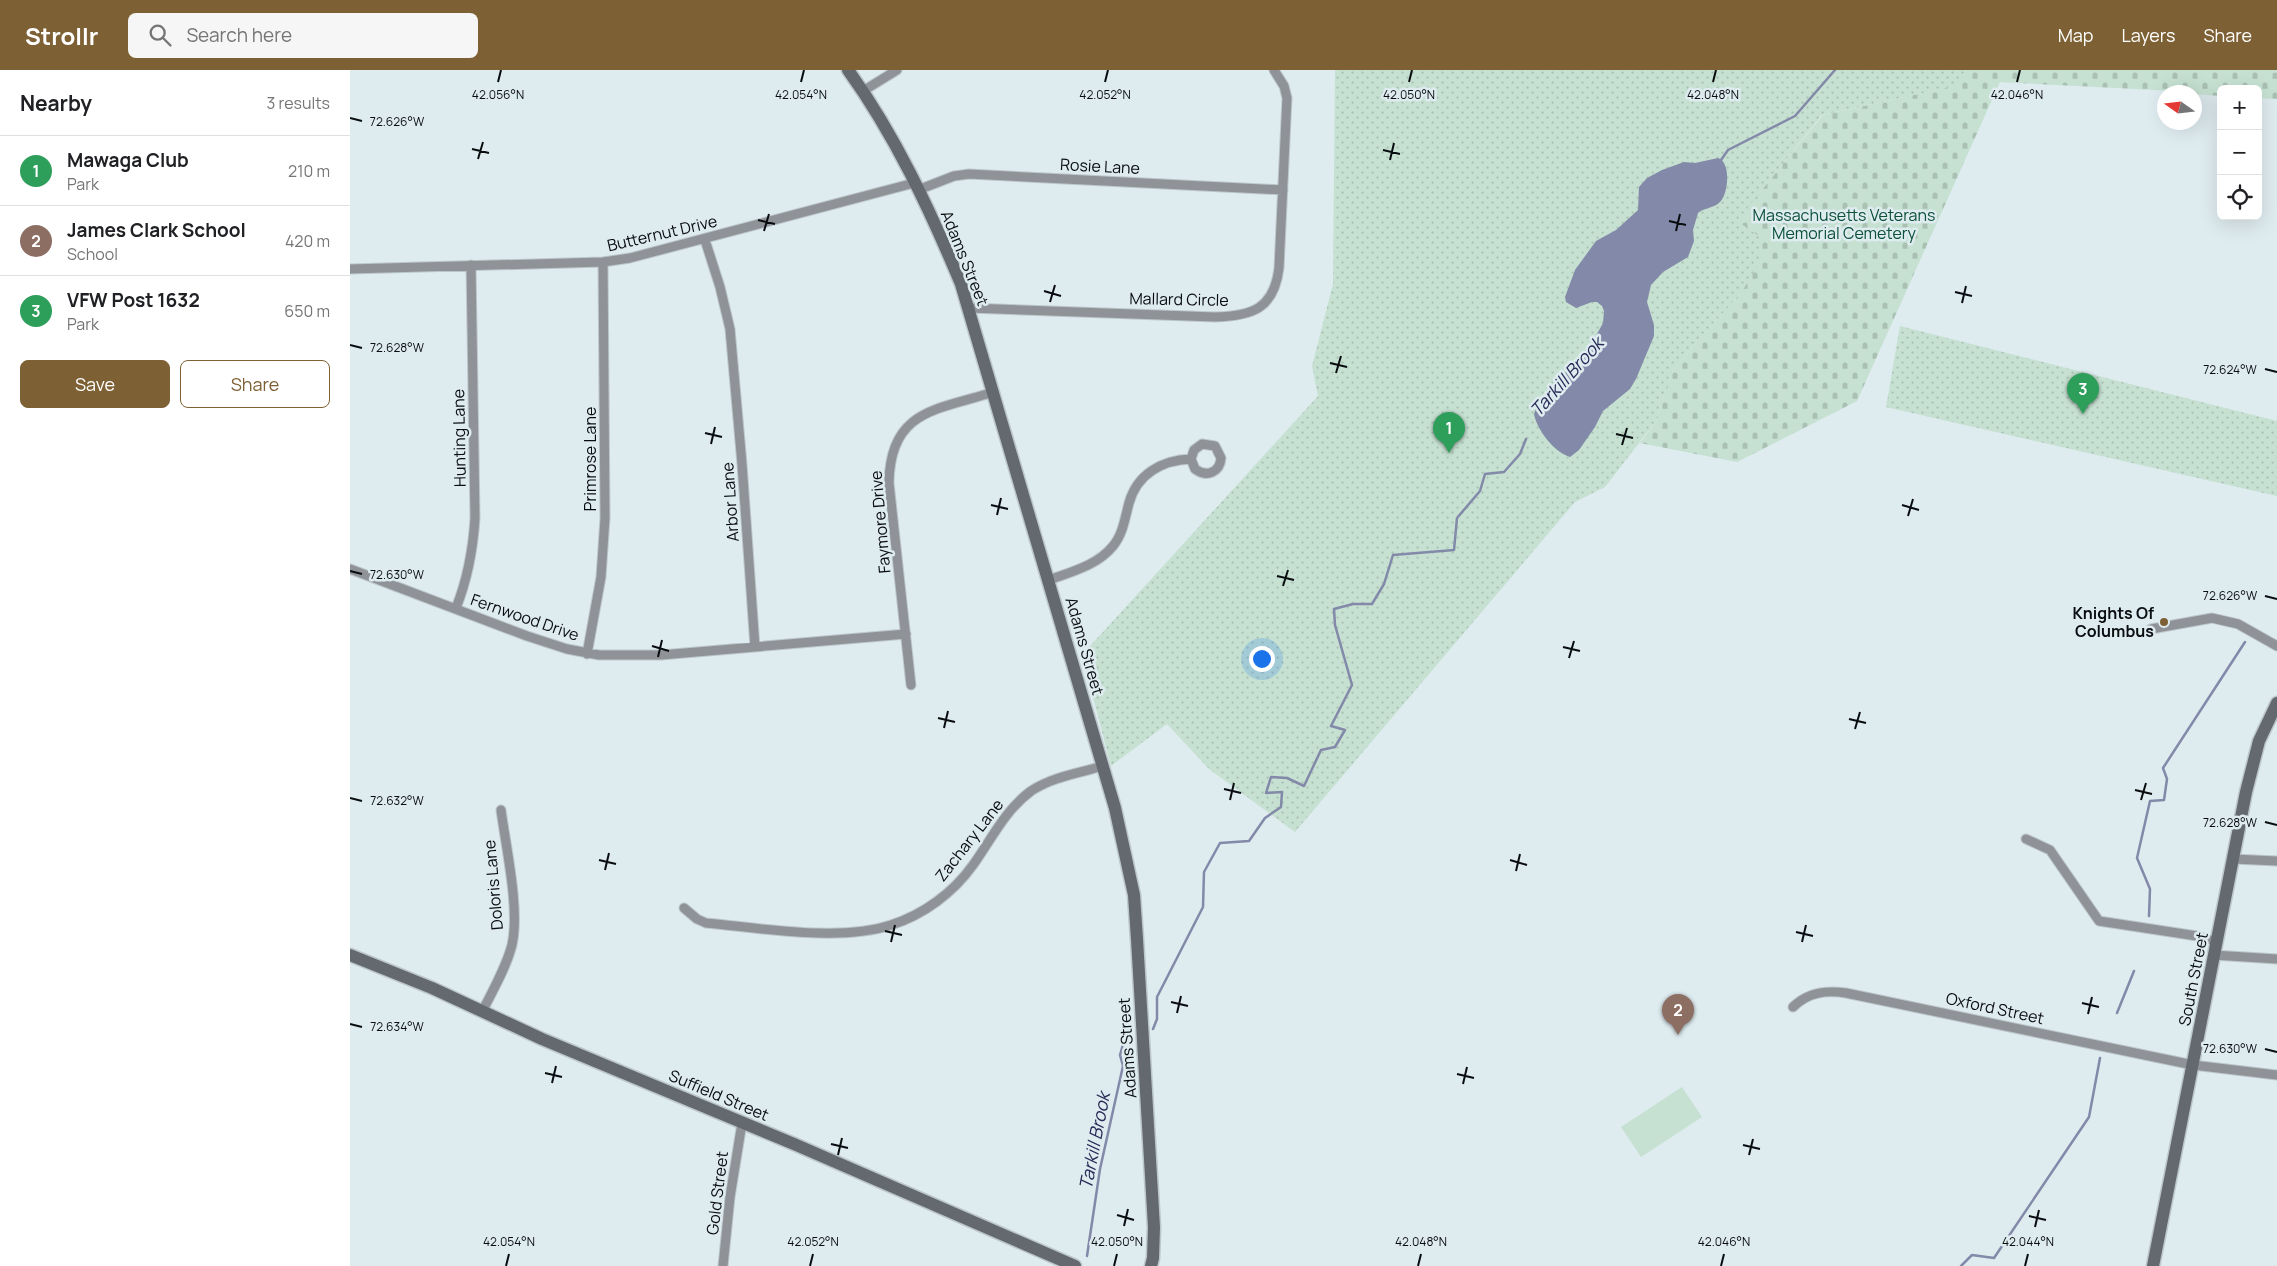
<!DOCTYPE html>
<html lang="en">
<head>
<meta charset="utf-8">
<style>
	:root { --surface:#fff; --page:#f6f6f6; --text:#202124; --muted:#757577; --line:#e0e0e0; --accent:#7d6033 }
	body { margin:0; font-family:Manrope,sans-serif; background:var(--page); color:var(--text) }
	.controls { position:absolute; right:15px; top:15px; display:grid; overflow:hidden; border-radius:8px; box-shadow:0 5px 20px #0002 }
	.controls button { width:45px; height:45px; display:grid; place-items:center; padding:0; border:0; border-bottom:1px solid var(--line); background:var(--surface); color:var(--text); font:25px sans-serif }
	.compass { position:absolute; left:1807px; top:15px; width:45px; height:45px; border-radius:50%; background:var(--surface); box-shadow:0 5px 20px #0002; rotate:284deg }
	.you { position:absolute; left:911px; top:588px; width:18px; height:18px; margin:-12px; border:4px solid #fff; border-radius:50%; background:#1a73e8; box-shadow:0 0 0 8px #1a73e833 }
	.badge { display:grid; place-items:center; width:32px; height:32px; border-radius:50%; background:var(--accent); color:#fff; font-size:16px; font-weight:700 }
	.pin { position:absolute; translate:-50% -41px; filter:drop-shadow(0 1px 2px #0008) }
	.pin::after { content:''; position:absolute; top:26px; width:18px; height:15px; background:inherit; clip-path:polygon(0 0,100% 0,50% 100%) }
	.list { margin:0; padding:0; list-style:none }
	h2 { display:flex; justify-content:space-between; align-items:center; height:65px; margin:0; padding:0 20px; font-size:21px }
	h2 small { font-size:16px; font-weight:400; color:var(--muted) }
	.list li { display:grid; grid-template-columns:32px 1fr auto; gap:15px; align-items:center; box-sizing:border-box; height:70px; padding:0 20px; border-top:1px solid var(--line) }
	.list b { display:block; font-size:19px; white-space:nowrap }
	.list p { margin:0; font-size:16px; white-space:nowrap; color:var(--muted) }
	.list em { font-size:16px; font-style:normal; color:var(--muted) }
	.actions { display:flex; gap:10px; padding:15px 20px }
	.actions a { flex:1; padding:11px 0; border:1px solid var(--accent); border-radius:8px; text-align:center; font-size:18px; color:var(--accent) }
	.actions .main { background:var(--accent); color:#fff }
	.icon { flex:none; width:28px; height:28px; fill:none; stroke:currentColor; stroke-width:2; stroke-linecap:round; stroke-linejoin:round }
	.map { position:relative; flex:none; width:1927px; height:1196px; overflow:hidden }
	header { display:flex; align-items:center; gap:30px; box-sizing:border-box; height:70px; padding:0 25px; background:var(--accent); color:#fff }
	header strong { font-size:24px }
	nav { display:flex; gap:28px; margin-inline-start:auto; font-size:18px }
	.search { width:350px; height:45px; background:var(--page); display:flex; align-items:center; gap:12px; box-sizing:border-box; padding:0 18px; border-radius:8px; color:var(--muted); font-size:19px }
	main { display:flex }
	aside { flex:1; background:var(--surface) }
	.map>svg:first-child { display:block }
	.grass { fill:#c6e1d2 }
	.cemetery { fill:url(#cemetery-stones) }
	.park { fill:url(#park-dots) }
	.water { fill:#8389a8 }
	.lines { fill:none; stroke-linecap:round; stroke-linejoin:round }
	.stream { stroke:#8389a8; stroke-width:2.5 }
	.street-casing { stroke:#bcc7cb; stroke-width:11 }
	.secondary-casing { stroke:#bcc7cb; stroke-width:15 }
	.street { stroke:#8f9296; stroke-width:9 }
	.secondary { stroke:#64696f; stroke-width:12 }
	.ticks { fill:none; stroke:#090d0f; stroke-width:2 }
	.poi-dot { fill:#7d6033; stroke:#deebef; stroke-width:2 }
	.labels { text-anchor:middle; stroke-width:5; stroke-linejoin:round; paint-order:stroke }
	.street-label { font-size:16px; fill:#090d0f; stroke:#deebef }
	.park-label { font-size:16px; fill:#0b5037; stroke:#deebef }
	.poi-label { font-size:16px; font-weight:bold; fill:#090d0f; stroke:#deebef; text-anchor:end }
	.water-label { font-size:18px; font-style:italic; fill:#272a57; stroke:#deebef }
	.ticks-label { font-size:12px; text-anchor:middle; fill:#090d0f; stroke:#deebef; stroke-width:5; stroke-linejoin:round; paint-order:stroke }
</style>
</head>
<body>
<header>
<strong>Strollr</strong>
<div class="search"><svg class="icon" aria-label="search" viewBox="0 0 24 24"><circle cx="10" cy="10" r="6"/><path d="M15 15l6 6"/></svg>Search here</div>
<nav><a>Map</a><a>Layers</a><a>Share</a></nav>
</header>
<main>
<aside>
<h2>Nearby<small>3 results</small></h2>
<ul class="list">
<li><span class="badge" style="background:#2e9e5b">1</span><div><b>Mawaga Club</b><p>Park</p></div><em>210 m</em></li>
<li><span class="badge" style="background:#8d6e63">2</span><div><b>James Clark School</b><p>School</p></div><em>420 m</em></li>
<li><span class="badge" style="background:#2e9e5b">3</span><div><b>VFW Post 1632</b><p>Park</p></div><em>650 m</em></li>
</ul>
<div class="actions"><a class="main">Save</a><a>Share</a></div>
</aside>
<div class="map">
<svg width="1927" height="1196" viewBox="0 0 1927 1196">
	<defs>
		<pattern id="cemetery-stones" width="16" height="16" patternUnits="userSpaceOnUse" patternTransform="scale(1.25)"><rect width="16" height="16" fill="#c6e1d2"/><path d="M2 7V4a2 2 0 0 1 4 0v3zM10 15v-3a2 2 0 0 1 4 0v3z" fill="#a9c0b3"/></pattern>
		<pattern id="park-dots" width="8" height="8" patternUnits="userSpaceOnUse" patternTransform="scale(1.25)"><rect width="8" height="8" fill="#c6e1d2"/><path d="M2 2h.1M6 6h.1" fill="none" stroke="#a9c0b3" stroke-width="1.8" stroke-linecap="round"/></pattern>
	</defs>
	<rect width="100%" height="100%" fill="#deebef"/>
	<path class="grass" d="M1332 1017 1352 1047 1291 1087 1271 1057Z"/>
	<path class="cemetery" d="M1615 0H1927V29L1908 28V19H1871V26L1845 24 1844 22 1650 12 1507 331 1387 392 1290 373 1306 351 1321 303 1350 268 1391 223 1409 178V167L1386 151 1473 45 1609 15Z"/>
	<path class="park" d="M985 0H1615L1610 15 1472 45 1387 151 1410 167 1411 190 1391 223 1350 268 1321 303 1306 351 1255 417 1225 432 945 762 859 699 817 654 761 696 732 585 968 326 962 296 983 214Z
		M1550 256 1927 351V426L1536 337Z"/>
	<path class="water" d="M1368 88C1382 92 1378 127 1369 133 1363 138 1354 138 1348 143L1343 160 1344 171 1338 187 1313 202 1301 215 1297 232 1304 255V266L1286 309 1280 319 1253 341 1245 357 1229 380 1220 387C1204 382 1187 360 1184 344L1188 333 1242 273 1253 253 1254 241 1252 236 1247 232H1242L1226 238 1216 232 1215 227 1225 200 1246 171 1266 160 1288 140 1289 117 1297 108 1312 100 1334 92 1345 93Z"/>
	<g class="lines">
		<path class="stream" d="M1371 90 1378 80 1445 46 1485 0
			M1799 846 1800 819 1787 788 1800 731 1814 730 1817 709 1813 698 1895 572
			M1767 943 1784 901
			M803 959 807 949V927L853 837 854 802 870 773 899 771 915 748 931 737 932 722 916 723 921 707 937 708 954 716 971 680 985 677 995 660 981 656 1002 615 985 555 984 539 1003 534H1022L1034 514 1043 485 1104 480 1107 448 1130 421 1135 404 1154 402 1170 384 1176 369
			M737 1186 750 1099 773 996 770 985 774 971 784 969
			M1611 1196 1622 1185 1644 1188 1739 1047 1750 988"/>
		<defs>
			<path id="street" d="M513 21 547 0
				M568 120 604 106 619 104 933 120
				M355 170 370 217 380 259 392 394 405 577
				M0 199 253 192 280 188 564 113
				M619 238 865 247C902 246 924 239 929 198L937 28 934 16 924 0
				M0 499 177 566 217 579 249 585H311L556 564
				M699 510C721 502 748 495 763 476 773 464 775 448 779 433 787 404 812 390 841 389L844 380 852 374 865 376 871 388C870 402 857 408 845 399L841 389
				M106 538C118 508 123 480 125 448L121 195
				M1801 559 1862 548 1888 554 1927 576
				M237 584 251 507 255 448 253 192
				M561 615 539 413C540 340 586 340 644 322
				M1676 769 1700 780 1749 851 1847 866 1867 872
				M1883 789 1927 791
				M334 838 347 849 356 853C410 858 490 872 541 855 573 845 603 823 623 795 641 770 655 740 681 721 702 707 729 703 753 696
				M1863 885 1927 889
				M1443 937C1458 922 1476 920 1496 923L1843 995 1927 1005
				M132 942C143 920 156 898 162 875 170 839 156 778 151 740
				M373 1196 380 1127 392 1053"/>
			<path id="secondary" d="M498 0C545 65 580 140 611 214L765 738 784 825 787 869 804 1157 803 1188 801 1196
				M0 885 82 918 192 969 444 1074 725 1196
				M1803 1196 1896 722 1909 671 1927 633"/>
		</defs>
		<use href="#street" class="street-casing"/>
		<use href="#secondary" class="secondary-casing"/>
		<use href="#street" class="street"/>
		<use href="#secondary" class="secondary"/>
	</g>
	<path class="ticks" d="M148 12 151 0M451 12 454 0M755 12 758 0M1059 12 1062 0M1363 12 1366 0M1667 12 1670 0M0 48 12 51M122 79 139 83M1033 80 1050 84M128 89 133 72M1040 90 1044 73M408 150 425 154M1319 151 1336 155M414 161 419 144M1326 161 1330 144M694 221 711 226M1605 222 1622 226M700 232 705 215M1612 233 1616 216M0 275 12 278M980 293 997 297M1915 299 1927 302M986 303 991 286M355 363 372 367M1266 364 1283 368M361 374 365 357M1272 375 1277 358M641 435 658 439M1552 435 1569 440M647 445 651 428M1558 446 1563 429M0 501 12 504M927 506 944 510M933 516 938 500M1915 526 1927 529M302 576 319 581M1213 577 1230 581M308 587 312 570M1219 588 1224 571M588 648 605 652M1499 649 1516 653M594 658 598 641M1505 659 1510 642M874 719 891 723M1785 720 1802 724M0 728 12 731M880 730 884 713M1791 730 1796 713M1915 752 1927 755M249 790 266 794M1160 790 1177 795M255 800 259 783M1166 801 1170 784M535 861 552 865M1446 862 1463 866M541 872 545 855M1452 872 1456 855M821 932 838 936M1732 933 1749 937M827 943 831 926M1738 944 1742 927M0 954 12 957M1915 979 1927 982M195 1003 212 1007M1107 1004 1124 1008M202 1013 206 996M1113 1014 1117 997M481 1074 498 1078M1393 1075 1410 1079M488 1085 492 1068M1399 1085 1403 1069M767 1145 784 1150M1679 1146 1696 1150M774 1156 778 1139M1685 1157 1689 1140M156 1196 159 1184M460 1196 463 1184M764 1196 767 1184M1068 1196 1071 1184M1371 1196 1374 1184M1675 1196 1678 1184"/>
	<circle class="poi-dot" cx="1814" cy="552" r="5"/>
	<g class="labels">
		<g class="street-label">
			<text transform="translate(750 96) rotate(3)" y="6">Rosie Lane</text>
			<text transform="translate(312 163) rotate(-13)" y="6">Butternut Drive</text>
			<text transform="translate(615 188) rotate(68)" y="6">Adams Street</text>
			<text transform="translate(829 229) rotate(1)" y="6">Mallard Circle</text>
			<text transform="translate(109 368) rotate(-91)" y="6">Hunting Lane</text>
			<text transform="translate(240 389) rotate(-90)" y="6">Primrose Lane</text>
			<text transform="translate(380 432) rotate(-94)" y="6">Arbor Lane</text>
			<text transform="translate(530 452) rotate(-95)" y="6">Faymore Drive</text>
			<text transform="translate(175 547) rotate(19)" y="6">Fernwood Drive</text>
			<text transform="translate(735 576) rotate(74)" y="6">Adams Street</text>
			<text transform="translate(619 770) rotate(-52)" y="6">Zachary Lane</text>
			<text transform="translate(143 815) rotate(-95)" y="6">Doloris Lane</text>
			<text transform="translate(1843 909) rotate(-79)" y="6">South Street</text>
			<text transform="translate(1645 938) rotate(12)" y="6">Oxford Street</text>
			<text transform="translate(777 978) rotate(-94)" y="6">Adams Street</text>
			<text transform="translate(369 1025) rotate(23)" y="6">Suffield Street</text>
			<text transform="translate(367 1123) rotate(-83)" y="6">Gold Street</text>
		</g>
		<g class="park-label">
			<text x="1494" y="151">Massachusetts Veterans<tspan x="1494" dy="18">Memorial Cemetery</tspan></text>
		</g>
		<g class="poi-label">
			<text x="1804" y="549">Knights Of<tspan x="1804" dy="18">Columbus</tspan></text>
		</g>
		<g class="water-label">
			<text transform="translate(1217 307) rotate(-48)" y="6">Tarkill Brook</text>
			<text transform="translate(745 1071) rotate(-79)" y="6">Tarkill Brook</text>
		</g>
	</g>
	<g class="ticks-label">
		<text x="148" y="29">42.056°N</text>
		<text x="451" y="29">42.054°N</text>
		<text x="755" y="29">42.052°N</text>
		<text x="1059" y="29">42.050°N</text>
		<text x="1363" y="29">42.048°N</text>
		<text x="1667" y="29">42.046°N</text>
		<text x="47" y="56">72.626°W</text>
		<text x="47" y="282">72.628°W</text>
		<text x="1880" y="304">72.624°W</text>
		<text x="47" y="509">72.630°W</text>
		<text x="1880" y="530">72.626°W</text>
		<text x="47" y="735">72.632°W</text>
		<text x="1880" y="757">72.628°W</text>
		<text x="47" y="961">72.634°W</text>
		<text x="1880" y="983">72.630°W</text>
		<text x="159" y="1176">42.054°N</text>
		<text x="463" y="1176">42.052°N</text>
		<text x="767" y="1176">42.050°N</text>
		<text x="1071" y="1176">42.048°N</text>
		<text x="1374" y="1176">42.046°N</text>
		<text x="1678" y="1176">42.044°N</text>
	</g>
</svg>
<div class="controls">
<button>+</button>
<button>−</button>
<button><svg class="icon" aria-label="locate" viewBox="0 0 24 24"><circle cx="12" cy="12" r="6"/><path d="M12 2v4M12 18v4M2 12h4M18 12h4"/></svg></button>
</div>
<svg class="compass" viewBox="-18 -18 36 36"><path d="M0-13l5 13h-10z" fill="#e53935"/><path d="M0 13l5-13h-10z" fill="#757577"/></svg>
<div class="you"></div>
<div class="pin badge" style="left:1099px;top:383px;background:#2e9e5b">1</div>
<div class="pin badge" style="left:1328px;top:965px;background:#8d6e63">2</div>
<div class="pin badge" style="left:1733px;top:344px;background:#2e9e5b">3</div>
</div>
</main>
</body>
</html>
